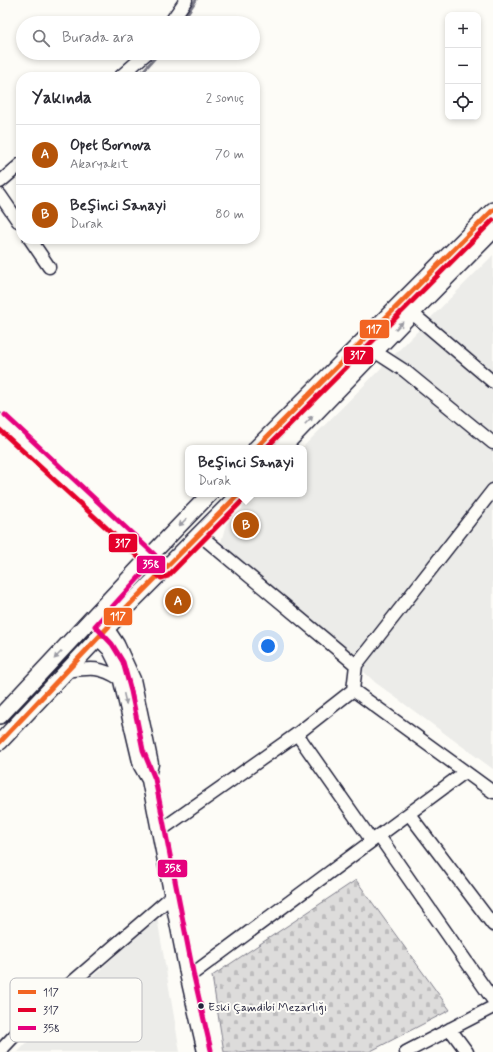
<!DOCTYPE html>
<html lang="tr">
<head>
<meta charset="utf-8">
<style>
	:root { --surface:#fff; --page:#f2f2f3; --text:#2b2b33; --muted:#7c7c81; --line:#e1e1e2; --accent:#b45309 }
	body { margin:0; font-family:Mynerve,sans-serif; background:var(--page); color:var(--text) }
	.controls { position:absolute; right:12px; top:12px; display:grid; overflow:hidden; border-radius:8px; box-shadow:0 2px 6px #0003 }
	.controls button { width:36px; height:36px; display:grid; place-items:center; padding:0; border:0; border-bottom:1px solid var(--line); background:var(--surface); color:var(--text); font:20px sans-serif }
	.you { position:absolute; left:268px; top:646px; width:14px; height:14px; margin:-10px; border:3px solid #fff; border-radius:50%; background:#1a73e8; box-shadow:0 0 0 6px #1a73e833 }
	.badge { display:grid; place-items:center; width:26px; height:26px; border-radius:50%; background:var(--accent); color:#fff; font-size:13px; font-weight:700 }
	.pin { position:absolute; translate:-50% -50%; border:2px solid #fff; box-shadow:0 1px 4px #0006 }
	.popup { position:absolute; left:185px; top:445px; width:122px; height:52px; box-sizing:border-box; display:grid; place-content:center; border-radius:8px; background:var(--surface); filter:drop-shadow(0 1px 3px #0005); font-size:13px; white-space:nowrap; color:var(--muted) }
	.popup b { font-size:15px; color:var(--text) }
	.popup::after { content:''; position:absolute; left:50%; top:100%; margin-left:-8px; border:8px solid transparent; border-top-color:var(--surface) }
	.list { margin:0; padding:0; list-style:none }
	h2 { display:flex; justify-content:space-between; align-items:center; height:52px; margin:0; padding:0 16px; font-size:17px }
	h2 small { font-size:13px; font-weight:400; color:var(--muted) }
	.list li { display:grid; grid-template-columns:26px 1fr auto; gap:12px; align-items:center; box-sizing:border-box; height:60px; padding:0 16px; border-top:1px solid var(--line) }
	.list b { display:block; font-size:15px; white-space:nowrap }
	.list p { margin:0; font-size:13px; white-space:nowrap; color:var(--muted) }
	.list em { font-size:13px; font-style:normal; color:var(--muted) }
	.icon { flex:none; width:22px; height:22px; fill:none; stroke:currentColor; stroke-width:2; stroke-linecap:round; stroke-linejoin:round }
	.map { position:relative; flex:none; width:493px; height:1052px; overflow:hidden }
	.search { position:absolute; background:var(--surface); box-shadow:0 2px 6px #0003; left:16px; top:16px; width:244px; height:44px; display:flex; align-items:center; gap:10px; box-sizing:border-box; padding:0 14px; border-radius:22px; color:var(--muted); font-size:15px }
	.panel { position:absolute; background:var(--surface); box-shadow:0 2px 6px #0003; left:16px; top:72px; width:244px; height:172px; border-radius:16px }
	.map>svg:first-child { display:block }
	.built { fill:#ecece9 }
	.cemetery { fill:url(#cemetery-stones); stroke:#807f8b }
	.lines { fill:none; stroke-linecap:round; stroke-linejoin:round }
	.stream { stroke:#787885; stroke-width:3 }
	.minor-casing { stroke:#22223b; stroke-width:15 }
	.major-casing { stroke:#22223b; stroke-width:18 }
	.minor { stroke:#fdfcf7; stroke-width:12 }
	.major { stroke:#fdfcf7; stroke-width:15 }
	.bus-1-casing { stroke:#fdfcf7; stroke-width:8 }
	.bus-2-casing { stroke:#fdfcf7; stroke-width:8 }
	.bus-3-casing { stroke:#fdfcf7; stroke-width:8 }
	.bus-1 { stroke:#f26522; stroke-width:5 }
	.bus-2 { stroke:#e4002b; stroke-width:5 }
	.bus-3 { stroke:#e5007d; stroke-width:5 }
	.oneway { fill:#9a9aa2 }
	.bus-dot { fill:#22223b; stroke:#fdfcf7; stroke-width:1.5 }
	.labels { text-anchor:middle; stroke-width:4; stroke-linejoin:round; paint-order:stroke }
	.bus-label { font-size:12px; fill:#22223b; stroke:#fdfcf7; text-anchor:start }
	.key { fill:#fdfcf7; stroke:#bbbbbf; stroke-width:1 }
	.key-label { font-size:11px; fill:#22223b }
	.line-badge { stroke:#fdfcf7; stroke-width:1.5 }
	.badge-label { font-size:11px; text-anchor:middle; font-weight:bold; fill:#fff }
</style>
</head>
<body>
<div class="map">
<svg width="493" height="1052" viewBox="0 0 493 1052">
	<defs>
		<pattern id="cemetery-stones" width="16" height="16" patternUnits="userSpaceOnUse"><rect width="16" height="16" fill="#dddcdb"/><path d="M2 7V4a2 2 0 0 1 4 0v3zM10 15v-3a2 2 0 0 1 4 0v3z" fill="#bdbcbd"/></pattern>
	</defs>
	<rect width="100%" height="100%" fill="#fdfcf7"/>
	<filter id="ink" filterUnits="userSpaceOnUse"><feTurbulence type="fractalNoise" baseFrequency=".025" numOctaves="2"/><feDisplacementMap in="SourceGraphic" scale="8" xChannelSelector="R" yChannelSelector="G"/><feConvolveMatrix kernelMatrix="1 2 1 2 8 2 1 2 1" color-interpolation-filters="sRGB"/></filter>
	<g filter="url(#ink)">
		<path class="built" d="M493 255V769L376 683 221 542 226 524 256 494H304V448H302Z
			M157 917 180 1052H18L59 1008Z"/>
		<path class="cemetery" d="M356 880 450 1010 369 1052H224L212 976Z"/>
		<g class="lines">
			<path class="stream" d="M181 23 196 0
				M138 77 159 53"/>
			<defs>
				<path id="minor" d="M170 23 186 0
					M120 77 147 53
					M0 182 21 164
					M0 195 18 221
					M30 239 49 267
					M412 313 493 382
					M374 351 405 371 493 443
					M0 420 163 571
					M493 490 356 665 353 690 493 792
					M200 535 356 665
					M94 617 108 629 118 644 134 679 152 764 148 780
					M98 639 109 650 116 664 140 766 148 780 187 978 204 1052
					M67 671C90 668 100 666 120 679
					M297 734 372 841
					M409 814 493 925
					M158 832 297 734 353 690
					M379 836 493 1000
					M187 978 465 772
					M450 1029 467 1052
					M0 1051 33 1016 171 897
					M406 1052 493 1007"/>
				<path id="major" d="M256 448 493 210
					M282 448 412 313 493 231
					M0 716C70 642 139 566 210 494
					M0 742 127 607 239 494"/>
			</defs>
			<use href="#minor" class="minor-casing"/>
			<use href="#major" class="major-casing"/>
			<use href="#minor" class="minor"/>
			<use href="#major" class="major"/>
			<defs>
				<path id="bus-1" d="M256 448 493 210
					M0 742 127 607 239 494"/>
				<path id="bus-2" d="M0 430 161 578 168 576 244 499
					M266 448 493 220"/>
				<path id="bus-3" d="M5 415 155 555 153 562 95 626 112 644 123 662 131 691 143 750 155 779 194 977 211 1050"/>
			</defs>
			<use href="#bus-1" class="bus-1-casing"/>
			<use href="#bus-2" class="bus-2-casing"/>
			<use href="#bus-3" class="bus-3-casing"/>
			<use href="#bus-1" class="bus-1"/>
			<use href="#bus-2" class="bus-2"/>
			<use href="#bus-3" class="bus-3"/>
		</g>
		<defs><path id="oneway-solid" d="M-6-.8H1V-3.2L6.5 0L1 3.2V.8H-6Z"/></defs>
		<g class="oneway">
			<use href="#oneway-solid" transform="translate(399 326) rotate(-46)"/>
			<use href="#oneway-solid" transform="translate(309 420) rotate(-46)"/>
			<use href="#oneway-solid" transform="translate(183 522) rotate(135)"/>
			<use href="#oneway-solid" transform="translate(58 655) rotate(134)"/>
			<use href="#oneway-solid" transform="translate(125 699) rotate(77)"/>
		</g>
	</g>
	<circle class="bus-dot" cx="201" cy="1006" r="3.5"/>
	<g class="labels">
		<g class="bus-label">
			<text x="208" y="1011">Eski Çamdibi Mezarlığı</text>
		</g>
	</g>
	<rect x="10" y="978" width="132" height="64" rx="6" class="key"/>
	<rect x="18" y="990" width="18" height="4" fill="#f26522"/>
	<rect x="18" y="1008" width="18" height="4" fill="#e4002b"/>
	<rect x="18" y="1026" width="18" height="4" fill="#e5007d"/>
	<g class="key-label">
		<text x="43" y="996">117</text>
		<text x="43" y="1014">317</text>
		<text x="43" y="1032">358</text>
	</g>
	<g class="line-badge">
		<rect x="359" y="319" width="31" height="20" rx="4" fill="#f26522"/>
		<rect x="343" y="346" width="31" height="19" rx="4" fill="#e4002b"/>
		<rect x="108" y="533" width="30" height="20" rx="4" fill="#e4002b"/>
		<rect x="136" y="555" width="30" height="19" rx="4" fill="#e5007d"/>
		<rect x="103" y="607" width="30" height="19" rx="4" fill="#f26522"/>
		<rect x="157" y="859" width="31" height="19" rx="4" fill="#e5007d"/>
	</g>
	<g class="badge-label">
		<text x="374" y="333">117</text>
		<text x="358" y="359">317</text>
		<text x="123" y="547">317</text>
		<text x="151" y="568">358</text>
		<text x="118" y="620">117</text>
		<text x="173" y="872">358</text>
	</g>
</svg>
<div class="controls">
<button>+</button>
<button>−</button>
<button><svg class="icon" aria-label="locate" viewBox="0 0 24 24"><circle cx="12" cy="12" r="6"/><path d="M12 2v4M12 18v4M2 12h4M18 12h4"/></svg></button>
</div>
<div class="you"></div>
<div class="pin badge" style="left:178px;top:601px">A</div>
<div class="pin badge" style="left:246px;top:525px">B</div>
<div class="popup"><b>Beşinci Sanayi</b>Durak</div>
<div class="search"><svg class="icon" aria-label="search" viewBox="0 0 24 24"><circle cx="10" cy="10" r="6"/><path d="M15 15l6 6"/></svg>Burada ara</div>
<section class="panel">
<h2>Yakında<small>2 sonuç</small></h2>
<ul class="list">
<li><span class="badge">A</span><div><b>Opet Bornova</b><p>Akaryakıt</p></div><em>70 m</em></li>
<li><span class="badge">B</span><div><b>Beşinci Sanayi</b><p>Durak</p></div><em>80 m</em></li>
</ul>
</section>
</div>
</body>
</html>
